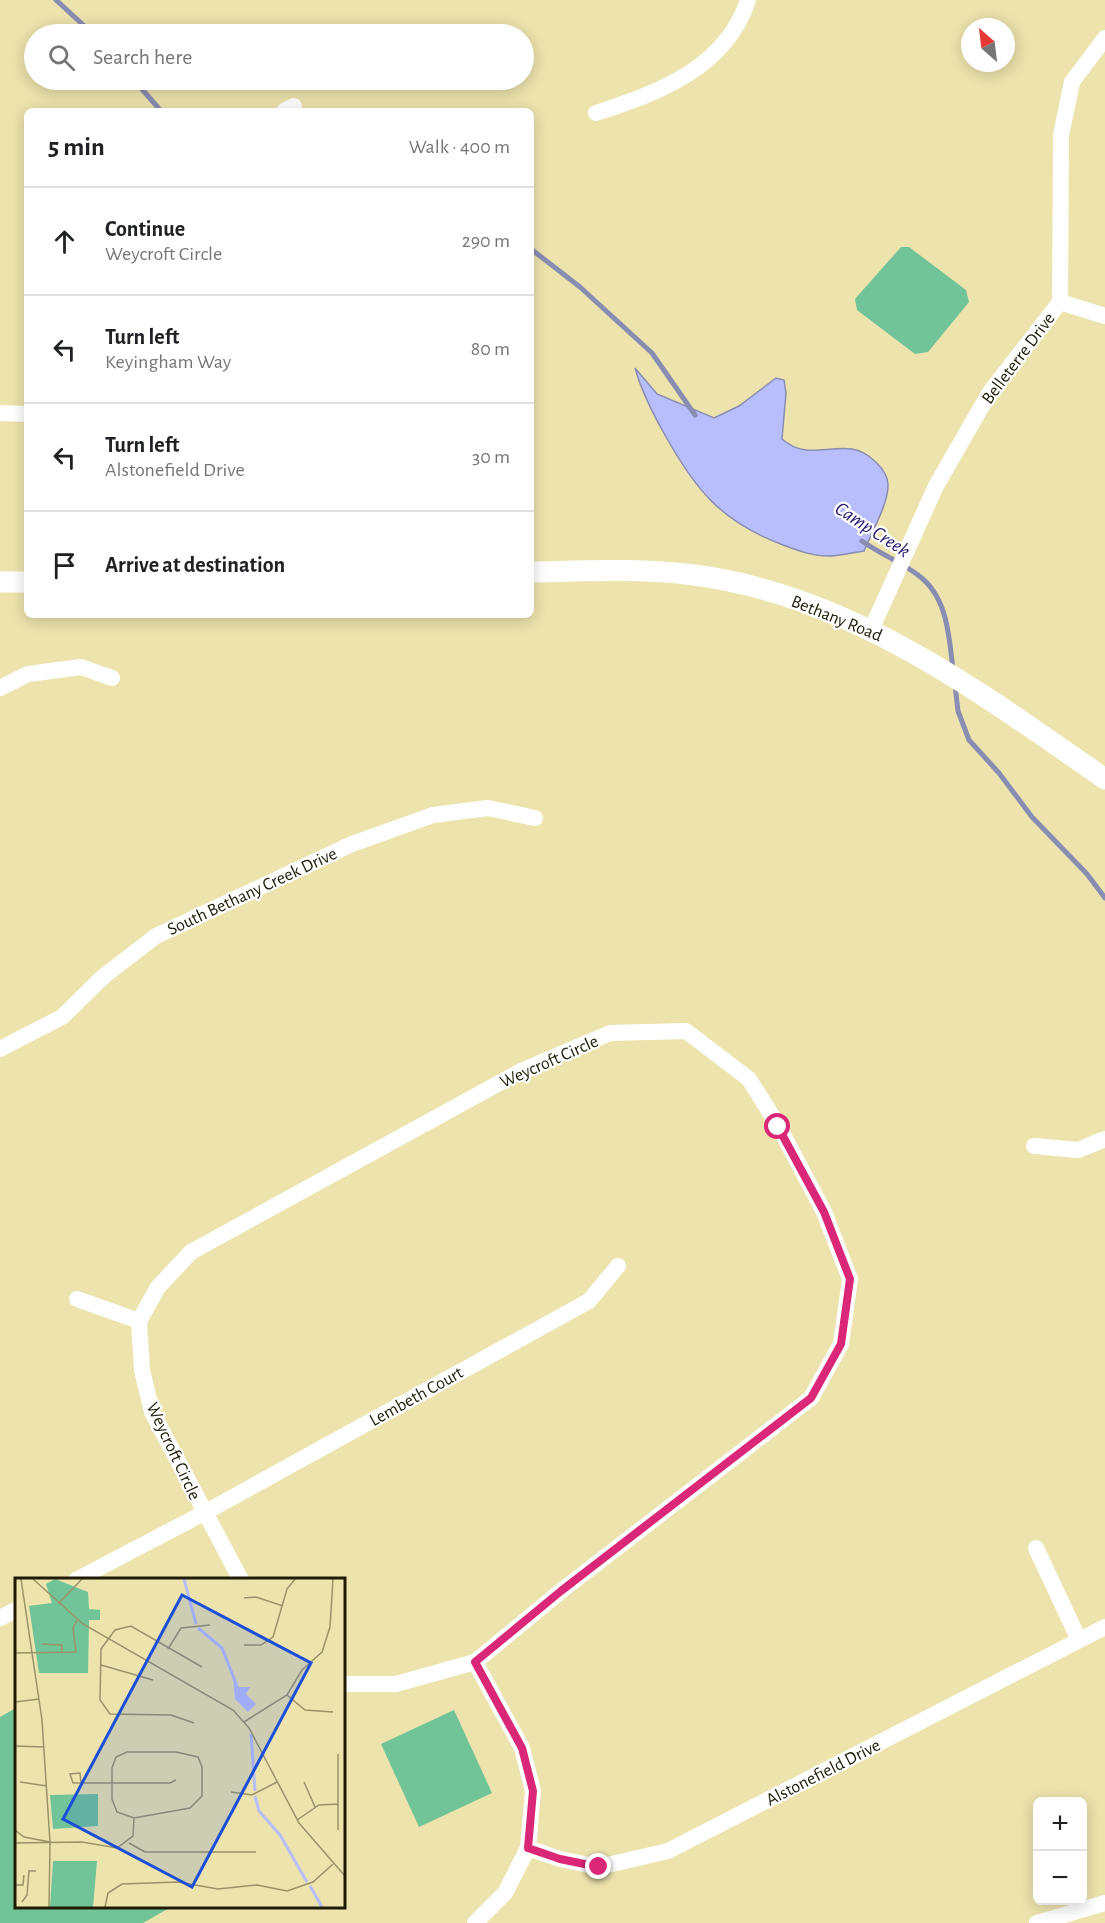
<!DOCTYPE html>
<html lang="en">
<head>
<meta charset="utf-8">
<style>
	:root { --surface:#fff; --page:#f6f6f6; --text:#202124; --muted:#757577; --line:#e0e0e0 }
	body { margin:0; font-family:"Alegreya Sans",sans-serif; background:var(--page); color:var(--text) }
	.controls { position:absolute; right:18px; bottom:18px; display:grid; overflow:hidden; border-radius:9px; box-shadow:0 3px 15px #0003 }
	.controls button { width:54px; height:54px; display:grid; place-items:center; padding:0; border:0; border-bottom:2px solid var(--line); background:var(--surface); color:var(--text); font:30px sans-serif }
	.compass { position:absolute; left:961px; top:18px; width:54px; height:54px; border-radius:50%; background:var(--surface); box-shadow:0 3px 15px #0003; rotate:332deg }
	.stop { position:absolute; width:18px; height:18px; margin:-14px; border:4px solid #db2777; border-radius:50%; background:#fff }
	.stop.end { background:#db2777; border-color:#fff; box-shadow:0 2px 6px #0008 }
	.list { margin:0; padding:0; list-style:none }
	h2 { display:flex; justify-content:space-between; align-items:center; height:78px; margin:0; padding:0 24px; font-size:26px }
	h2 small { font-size:20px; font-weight:400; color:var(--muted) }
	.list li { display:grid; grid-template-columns:39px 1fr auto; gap:18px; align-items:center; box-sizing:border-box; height:108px; padding:0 24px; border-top:2px solid var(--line) }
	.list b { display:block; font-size:22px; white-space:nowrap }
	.list p { margin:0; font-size:20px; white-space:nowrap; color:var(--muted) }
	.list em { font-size:20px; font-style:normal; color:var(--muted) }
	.icon { flex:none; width:33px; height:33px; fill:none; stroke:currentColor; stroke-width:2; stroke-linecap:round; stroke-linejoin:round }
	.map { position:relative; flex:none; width:1105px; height:1923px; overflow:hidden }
	.search { position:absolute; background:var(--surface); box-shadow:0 3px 15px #0003; left:24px; top:24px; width:510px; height:66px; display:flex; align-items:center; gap:15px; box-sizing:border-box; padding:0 21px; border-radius:33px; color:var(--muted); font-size:22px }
	.panel { position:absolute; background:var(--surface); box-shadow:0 3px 15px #0003; left:24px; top:108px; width:510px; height:510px; border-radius:9px }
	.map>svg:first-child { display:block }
	.green { fill:#71c398 }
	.water { fill:#b8befc; stroke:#8a8db2; stroke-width:1.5 }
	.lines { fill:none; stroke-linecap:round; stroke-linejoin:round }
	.stream { stroke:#8a8db2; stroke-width:5 }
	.minor { stroke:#fff; stroke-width:16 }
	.tertiary { stroke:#fff; stroke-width:21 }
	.route { stroke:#db2777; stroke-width:8 }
	.labels { text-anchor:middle; stroke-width:4.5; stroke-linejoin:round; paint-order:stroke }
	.street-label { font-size:18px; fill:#1f1b06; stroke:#fff }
	.water-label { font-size:20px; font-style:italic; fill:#271c72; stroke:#fff }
	.inset-river { fill:none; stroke:#b8befc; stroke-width:3 }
	.inset-road { fill:none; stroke:#9a936a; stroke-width:1.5 }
	.view { fill:#1d4ed8; fill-opacity:0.15; stroke:#1d4ed8; stroke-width:3 }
	.inset-edge { fill:none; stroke:#1f1b06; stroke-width:3 }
</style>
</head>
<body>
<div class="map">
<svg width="1105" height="1923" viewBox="0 0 1105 1923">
	<rect width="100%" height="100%" fill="#ece3ad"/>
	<path class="green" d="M901 247H909L966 290 969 302 928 352 915 354 857 310 855 299Z
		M16 1708V1906L171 1907 143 1923H0V1717Z
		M454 1710 492 1793 419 1827 381 1744Z"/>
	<path class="water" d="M635 368 657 394 714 418 739 406 776 378 784 380 786 393 782 439C805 459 825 446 852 449 867 451 889 470 888 486 888 504 871 534 864 551 853 553 842 555 832 556 815 557 799 551 783 545 722 522 696 491 665 435 653 414 642 393 635 368Z"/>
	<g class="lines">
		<path class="stream" d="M56 0 93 34
			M134 80 161 111
			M531 249 580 287 652 353 695 415
			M862 541C880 554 901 562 918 575 948 597 949 637 953 670
			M955 685 958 711 969 740 999 773 1032 817 1087 874 1105 898"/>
		<path class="minor" d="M284 111 294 106
			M596 113C658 93 726 68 748 0
			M1060 302 1105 316
			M0 413 27 414
			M871 630 936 486 990 392 1060 302 1061 135 1072 82 1105 38
			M0 688 28 674 81 667 112 678
			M0 1049 62 1017 104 976 156 936 352 844 433 815 488 808 535 818
			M1034 1146 1078 1150 1105 1139
			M77 1299 139 1321
			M1036 1548 1079 1640
			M76 1580 204 1513 589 1301 618 1266
			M241 1580 152 1412 142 1370 139 1321 158 1287 191 1252 521 1071 610 1033 686 1031 749 1079 779 1127 824 1212 850 1279 841 1344 811 1398 561 1591 475 1662 396 1684H344
			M0 1618 16 1610
			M475 1662 522 1748 533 1791 528 1848 505 1893 475 1923
			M528 1848 560 1859 599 1867 668 1851 1105 1627
			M1037 1923 1105 1903"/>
		<path class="tertiary" d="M531 572C585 571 640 568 694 575 850 595 980 692 1105 779
			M0 582H27"/>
	</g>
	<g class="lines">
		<path class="route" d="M599 1867 560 1859 528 1848 533 1791 522 1748 475 1662 561 1591 811 1398 841 1344 850 1279 824 1212 778 1127"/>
	</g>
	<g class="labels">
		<g class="street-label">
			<text transform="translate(1018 358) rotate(-53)" y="6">Belleterre Drive</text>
			<text transform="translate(837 618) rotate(22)" y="6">Bethany Road</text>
			<text transform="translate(252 891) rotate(-25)" y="6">South Bethany Creek Drive</text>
			<text transform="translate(549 1061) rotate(-24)" y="6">Weycroft Circle</text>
			<text transform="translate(416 1396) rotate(-29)" y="6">Lembeth Court</text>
			<text transform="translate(174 1451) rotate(65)" y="6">Weycroft Circle</text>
			<text transform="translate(823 1772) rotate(-27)" y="6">Alstonefield Drive</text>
		</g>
		<g class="water-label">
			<text transform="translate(873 529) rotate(33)" y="7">Camp Creek</text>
		</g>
	</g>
	<g transform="translate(15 1578)">
		<rect width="330" height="330" fill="#ece3ad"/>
		<path d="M40 1 73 14 74 31 85 32V42H74L73 95H24L14 28 37 25 31 6ZM83 216V248L38 251 35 217ZM38 283H82L78 329H35Z" fill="#71c398"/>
		<path d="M218 99 224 109H235L231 116 241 126 233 134 220 121Z" fill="#b8befc"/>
		<path class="inset-river" d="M169 1 181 46M183 50 207 70 222 108M236 156 240 213M240 218 244 233 265 257 292 304M295 308 307 329"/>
		<path class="inset-road" d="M6 1 27 142 35 264 34 329M18 1 68 46 218 132 234 150 284 245 330 298M229 20 241 19 268 28M43 26 67 1M27 66 47 67V73M229 67H246L258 59 272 11 280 1M153 71 166 50 195 47M0 75 61 74 58 50 62 42M86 87 138 102M272 117 290 132 318 134M0 124 24 121M229 144 272 117 287 92 307 74 315 49 318 1M179 145 156 137 95 136 85 122 86 71 100 52 116 48 187 89M0 168 29 169M112 174H161L183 179 187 189V218L175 230 119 240 102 234 97 221V190L101 179ZM5 204 32 208M289 204 300 229M66 205 65 195 55 196 58 205H155L161 202M216 214 237 217 262 204M282 242 304 227 323 226M0 252 9 259 35 264M323 252V176M0 265 67 264 102 270 118 258 119 240M114 265 130 274H241M0 307H8L9 297M7 324 12 317 14 293H21M90 329 93 315 107 306 163 304 203 311 242 307 272 313 298 304 318 286"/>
		<path class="view" d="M167 17 296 85 177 309 48 241Z"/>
		<rect width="330" height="330" class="inset-edge"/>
	</g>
</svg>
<div class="controls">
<button>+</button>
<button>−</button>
</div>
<svg class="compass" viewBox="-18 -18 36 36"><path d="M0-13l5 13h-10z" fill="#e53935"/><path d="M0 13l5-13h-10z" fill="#757577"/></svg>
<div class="stop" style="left:778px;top:1127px"></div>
<div class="stop end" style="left:599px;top:1867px"></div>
<div class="search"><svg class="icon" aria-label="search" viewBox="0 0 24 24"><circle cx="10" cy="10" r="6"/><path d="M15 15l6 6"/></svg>Search here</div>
<section class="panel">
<h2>5 min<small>Walk · 400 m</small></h2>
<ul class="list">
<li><svg class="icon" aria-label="ahead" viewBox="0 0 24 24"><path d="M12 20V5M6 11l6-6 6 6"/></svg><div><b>Continue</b><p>Weycroft Circle</p></div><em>290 m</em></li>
<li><svg class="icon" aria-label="left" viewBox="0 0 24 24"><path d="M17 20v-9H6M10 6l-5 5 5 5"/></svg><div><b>Turn left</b><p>Keyingham Way</p></div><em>80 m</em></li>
<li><svg class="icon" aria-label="left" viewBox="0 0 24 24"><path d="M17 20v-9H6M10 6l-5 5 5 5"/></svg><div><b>Turn left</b><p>Alstonefield Drive</p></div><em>30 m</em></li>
<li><svg class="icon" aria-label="arrive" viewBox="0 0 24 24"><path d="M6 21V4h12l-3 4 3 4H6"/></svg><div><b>Arrive at destination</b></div></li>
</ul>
</section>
</div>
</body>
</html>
